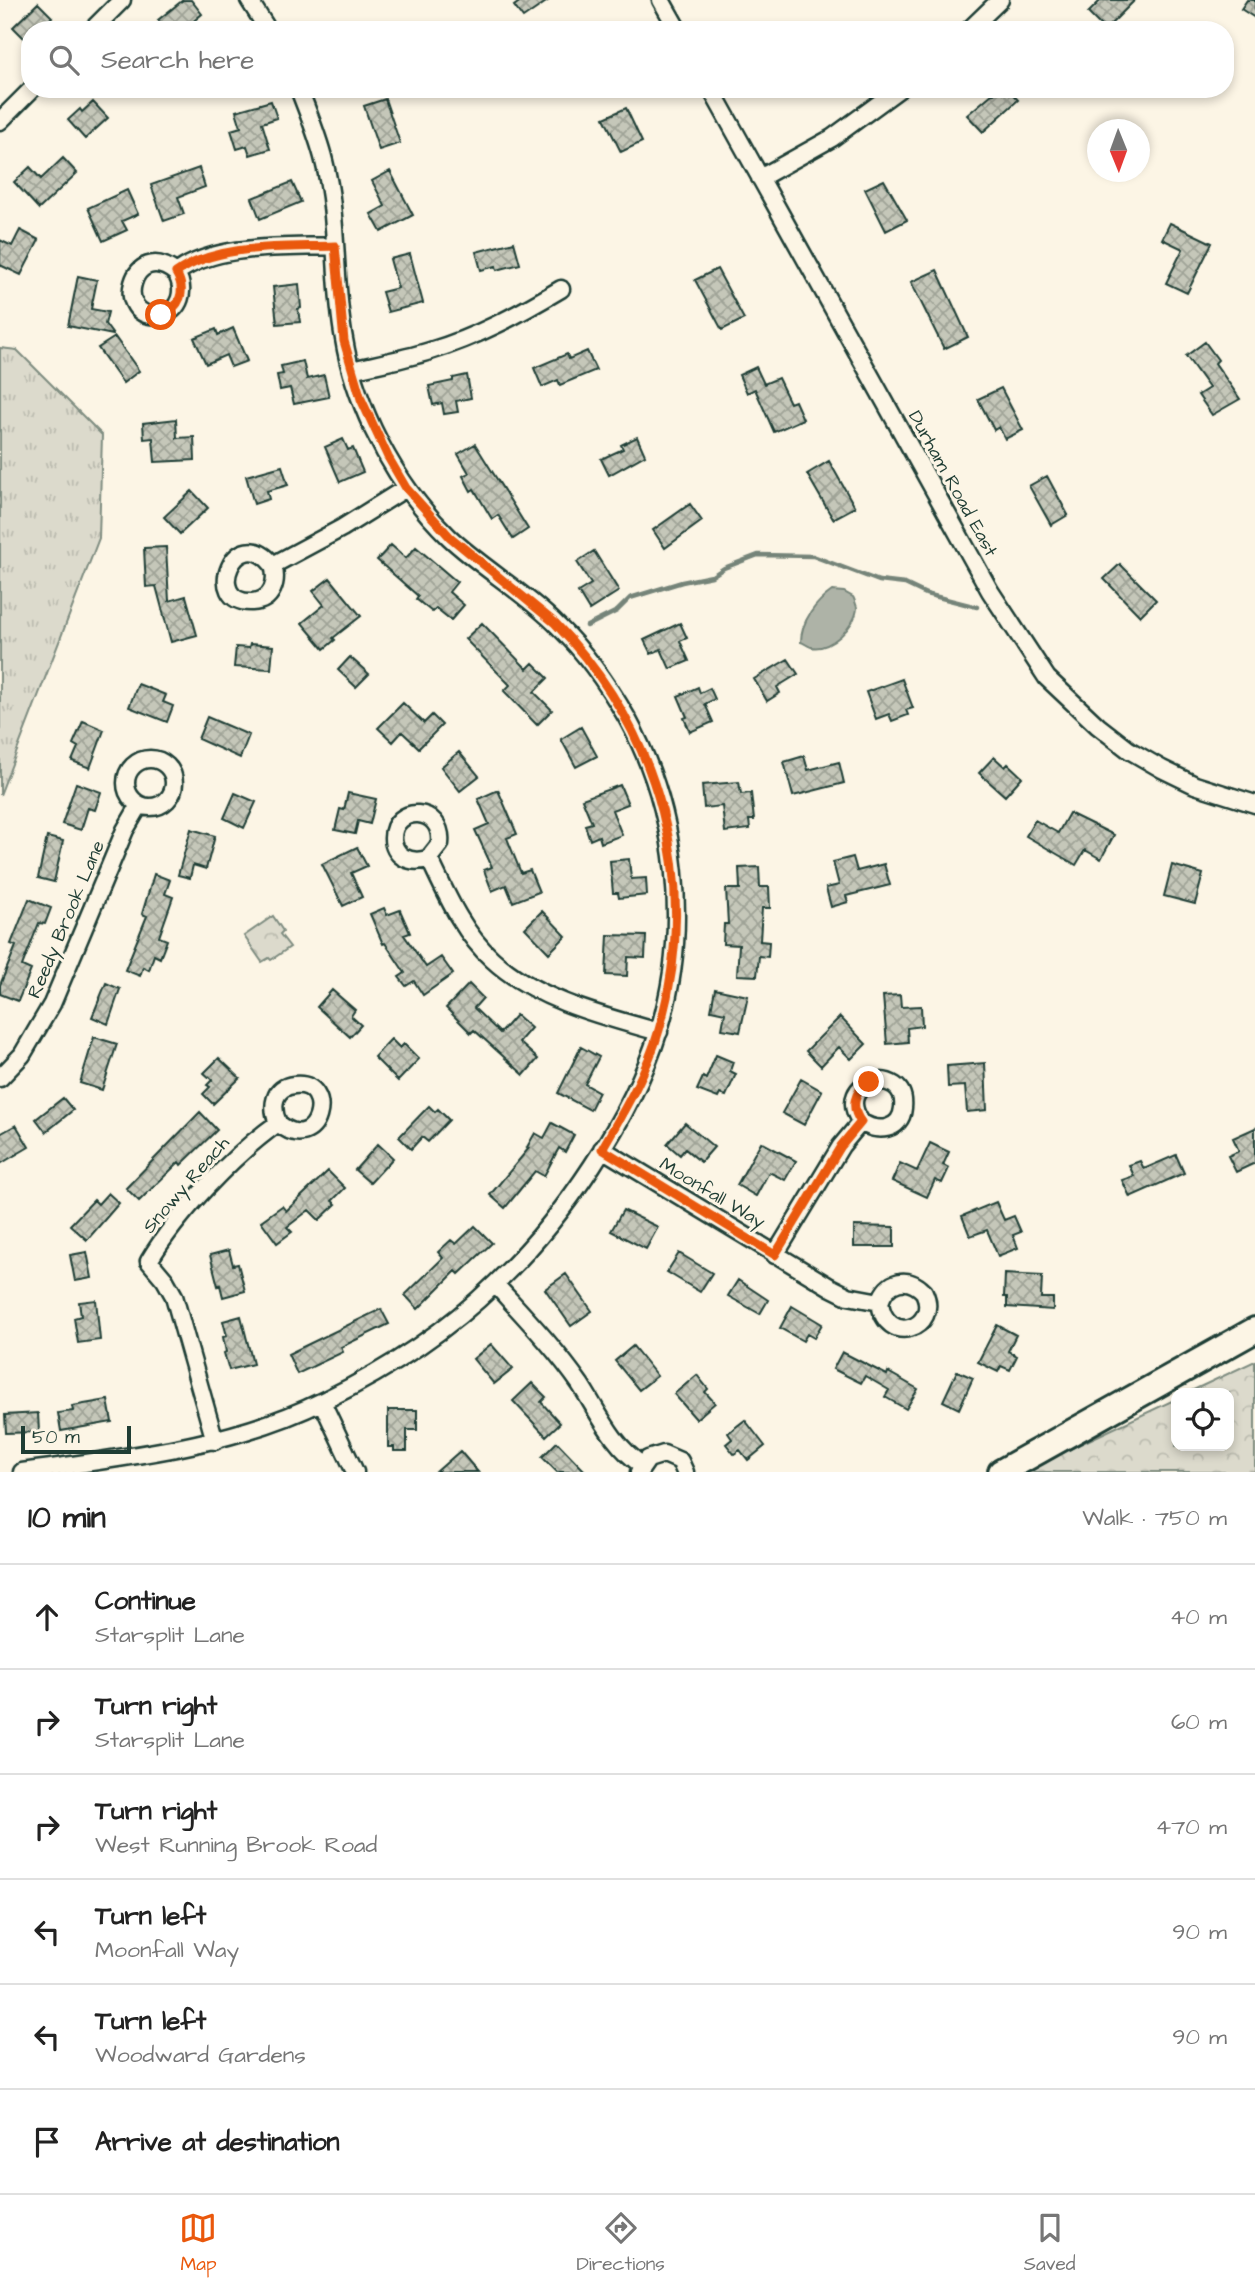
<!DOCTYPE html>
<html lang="en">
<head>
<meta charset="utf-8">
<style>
	:root { --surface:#fff; --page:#f6f6f6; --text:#222; --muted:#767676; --line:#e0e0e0; --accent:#ea580c }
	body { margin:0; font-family:"Architects Daughter",sans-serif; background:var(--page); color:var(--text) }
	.controls { position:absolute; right:21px; bottom:21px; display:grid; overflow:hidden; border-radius:14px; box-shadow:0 4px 10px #0003 }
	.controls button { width:63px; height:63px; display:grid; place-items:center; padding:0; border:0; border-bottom:2px solid var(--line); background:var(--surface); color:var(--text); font:35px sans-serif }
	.compass { position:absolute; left:1087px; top:119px; width:63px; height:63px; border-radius:50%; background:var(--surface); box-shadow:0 4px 10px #0003; rotate:179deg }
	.scale { position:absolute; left:21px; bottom:18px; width:110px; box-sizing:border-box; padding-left:7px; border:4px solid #1f3d34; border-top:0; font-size:19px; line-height:24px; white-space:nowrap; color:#1f3d34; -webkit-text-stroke:5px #fcf5e5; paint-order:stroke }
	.stop { position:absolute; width:21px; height:21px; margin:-16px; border:5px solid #ea580c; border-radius:50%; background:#fff }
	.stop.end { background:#ea580c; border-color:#fff; box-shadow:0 2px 7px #0008 }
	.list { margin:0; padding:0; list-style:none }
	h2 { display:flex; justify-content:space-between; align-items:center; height:91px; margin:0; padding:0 28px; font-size:30px }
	h2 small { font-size:23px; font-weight:400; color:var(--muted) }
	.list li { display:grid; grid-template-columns:46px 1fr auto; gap:21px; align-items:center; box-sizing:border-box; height:105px; padding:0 28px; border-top:2px solid var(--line) }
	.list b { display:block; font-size:26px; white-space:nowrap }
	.list p { margin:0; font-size:23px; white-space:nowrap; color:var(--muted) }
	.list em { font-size:23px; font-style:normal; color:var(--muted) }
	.icon { flex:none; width:38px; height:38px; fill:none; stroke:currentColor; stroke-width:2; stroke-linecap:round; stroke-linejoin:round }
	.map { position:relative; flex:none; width:1255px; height:1472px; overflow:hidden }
	.search { position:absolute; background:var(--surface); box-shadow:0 4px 10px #0003; left:21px; right:21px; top:21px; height:77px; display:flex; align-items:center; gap:18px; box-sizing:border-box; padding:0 24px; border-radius:28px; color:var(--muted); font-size:26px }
	.sheet { height:721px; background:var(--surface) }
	nav { display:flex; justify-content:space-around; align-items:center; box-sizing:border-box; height:98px; border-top:2px solid var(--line); background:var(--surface); font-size:19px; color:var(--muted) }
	nav a { display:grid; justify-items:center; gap:4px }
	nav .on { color:var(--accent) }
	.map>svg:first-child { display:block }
	.grass { fill:url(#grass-tufts); stroke:#7e8c80; stroke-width:2 }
	.park { fill:url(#park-crowns); stroke:#7e8c80; stroke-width:2 }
	.water { fill:#aeb3a7; stroke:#758479; stroke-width:2 }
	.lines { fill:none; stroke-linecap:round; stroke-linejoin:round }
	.stream { stroke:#758479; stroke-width:4.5 }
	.building { fill:url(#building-cross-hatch); stroke:#1f3d34; stroke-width:2 }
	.street-casing { stroke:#1f3d34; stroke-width:21 }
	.primary-casing { stroke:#1f3d34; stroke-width:30 }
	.street { stroke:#fcf5e5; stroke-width:16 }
	.primary { stroke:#fcf5e5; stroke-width:24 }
	.route { stroke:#ea580c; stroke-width:9 }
	.labels { text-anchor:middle; stroke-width:6; stroke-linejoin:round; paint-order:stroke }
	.street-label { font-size:19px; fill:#1f3d34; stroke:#fcf5e5 }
</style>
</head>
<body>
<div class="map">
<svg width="1255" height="1472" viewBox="0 0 1255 1472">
	<defs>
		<pattern id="grass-tufts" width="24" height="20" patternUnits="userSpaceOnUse" patternTransform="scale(1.75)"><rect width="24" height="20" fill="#dcdacc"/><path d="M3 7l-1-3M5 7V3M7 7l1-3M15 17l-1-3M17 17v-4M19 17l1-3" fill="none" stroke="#bcbcb0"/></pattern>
		<pattern id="park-crowns" width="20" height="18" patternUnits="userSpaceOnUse" patternTransform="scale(1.75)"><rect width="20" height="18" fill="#dcdacc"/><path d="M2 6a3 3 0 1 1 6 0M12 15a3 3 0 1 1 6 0" fill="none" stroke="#bcbcb0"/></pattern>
		<pattern id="building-cross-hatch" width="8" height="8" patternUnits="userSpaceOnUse" patternTransform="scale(1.75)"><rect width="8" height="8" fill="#c5c7b9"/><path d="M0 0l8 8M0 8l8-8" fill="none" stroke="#9fa397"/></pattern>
	</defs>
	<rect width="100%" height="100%" fill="#fcf5e5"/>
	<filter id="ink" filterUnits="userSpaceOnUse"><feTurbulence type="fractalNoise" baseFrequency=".0143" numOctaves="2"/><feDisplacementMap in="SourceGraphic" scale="14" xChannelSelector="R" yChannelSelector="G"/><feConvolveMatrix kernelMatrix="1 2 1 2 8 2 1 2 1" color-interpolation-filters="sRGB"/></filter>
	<g filter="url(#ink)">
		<path class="grass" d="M0 348 17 350 102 435 99 538 0 795Z"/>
		<path class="park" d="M273 916 283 931 280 934 290 947 271 960 269 958 262 962 244 936Z
			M1255 1361V1472H1028L1059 1454 1176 1399V1446H1229V1393H1187Z"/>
		<path class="water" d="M832 591 844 592 853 597C854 598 857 607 857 608 856 626 830 651 811 647 810 647 802 642 801 642 801 621 816 602 832 591Z"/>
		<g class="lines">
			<path class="stream" d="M587 626 617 611 630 598 682 582 712 576 724 568 758 555 813 556 879 581 905 584 926 594 977 607"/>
		</g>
		<path class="building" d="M183 0H191L202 14 183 30H166L158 20Z
			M522 0H549L523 18 514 6Z
			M1101 0H1135L1105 30 1088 13Z
			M1247 0H1255V18L1241 9Z
			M38 3 52 17 39 30H30V44L13 27Z
			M1000 89H1008L1018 100 983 132 967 115 993 93 994 94Z
			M385 99 400 143 379 150 364 106Z
			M271 101 277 118 262 123 270 149 250 155 247 146 237 149 231 130 241 127 236 111Z
			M93 102 108 118 85 139 68 120 80 109 82 112Z
			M626 108 642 142 621 152 604 118Z
			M63 158 77 173 39 209 14 182 30 167 41 179Z
			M199 168 205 187 178 197 184 214 164 221 151 185Z
			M390 171 413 215 381 232 371 214 385 206 372 181Z
			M884 180 907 220 886 231 865 189Z
			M292 182 301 202 260 219 252 198Z
			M127 190 138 214 122 221 127 230 103 241 88 208Z
			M1170 223 1212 243 1187 293 1166 283 1183 249 1162 239Z
			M20 230 39 240 21 275 0 265V240L12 246Z
			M514 242 520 264 497 270 496 266 481 270 476 252Z
			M410 254 423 303 388 312 382 292 398 288 390 259Z
			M717 269 744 319 722 330 695 280Z
			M937 270 968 337 944 349 911 282Z
			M78 276 97 280 91 309 108 312 105 324 113 335 68 326Z
			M299 284 301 308 298 309 300 322 277 324 273 287Z
			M233 328 247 361 231 367 226 355 206 364 194 338 216 329 218 335Z
			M115 337 139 371 123 383 98 348Z
			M1205 342 1218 360 1215 363 1240 399 1212 415 1198 395 1209 388 1186 356Z
			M587 351 596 370 560 385 558 380 542 387 534 368 567 354 569 359Z
			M303 361 307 379 324 375 329 397 294 404 290 388 280 390 277 375 283 374 281 366Z
			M756 367 764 384 778 378 790 403 795 401 803 419 774 432 755 389 747 393 739 375Z
			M467 375 471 398 456 401 458 412 444 414 442 403 433 405 429 386 453 381V378Z
			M1001 388 1023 430 1005 439 999 427 994 430 978 399Z
			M176 419 177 438 194 437 195 460 155 462 153 438 144 439 143 423Z
			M637 437 645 455 609 475 601 459 623 449 621 445Z
			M343 439 348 450 353 448 363 472 340 482 325 447Z
			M475 444 528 529 513 539 498 515 492 519 474 489 471 491 463 476 469 473 458 454Z
			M829 461 855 507 833 519 807 474Z
			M282 466 288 485 267 491 269 499 254 504 246 476Z
			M1047 476 1068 515 1051 525 1029 486Z
			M192 491 208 508 180 534 164 517Z
			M690 504 702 521 665 548 653 530Z
			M391 545 406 558 416 547 457 582 449 592 464 605 451 620 436 608 432 612 416 599 418 596 377 560Z
			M166 547 169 601 186 596 197 635 171 642 156 586 146 587 144 548Z
			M594 551 619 591 589 610 578 592 591 584 577 562Z
			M1120 564 1156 600 1140 616 1104 579Z
			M330 578 361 616 333 638 335 640 324 649 302 623 324 605 313 591Z
			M482 623 527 669 533 663 548 678 534 692 552 710 537 725 504 691 510 685 465 639Z
			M680 623 687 638 680 641 689 661 670 669 661 649 651 654 644 640Z
			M250 644 273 646 271 669 234 667 236 647 249 648Z
			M350 657 369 674 356 687 338 670Z
			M788 659 798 674 777 687 780 693 767 701 754 679Z
			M902 679 913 708 906 710 908 715 892 721 889 714 876 719 866 692Z
			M138 684 166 695 163 702 173 706 167 722 129 707Z
			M698 687 700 693 710 688 715 699 705 704 713 722 690 732 684 718 687 717 678 696Z
			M403 703 424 723 432 715 442 725 419 748 402 732 393 742 378 728Z
			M207 717 249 735 240 758 198 739Z
			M83 721 104 730 90 768 72 761 78 747 73 744Z
			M581 727 597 756 576 767 561 739Z
			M459 752 479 776 460 791 441 767Z
			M804 756 808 770 839 762 844 783 793 796 784 762Z
			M994 757 1005 767 1008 764 1022 777 1005 796 979 773Z
			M739 782 741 794 751 793 754 820H749L750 829 725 832 722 806 704 808 702 785Z
			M76 783 101 792 95 810 88 808 81 830 62 824Z
			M620 785 628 804 612 810 622 835 601 843 599 836 590 840 585 825 592 823 582 799Z
			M498 790 517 834 507 838 521 873 530 870 539 892 513 902 506 885 492 891 484 870 492 867 475 830 489 824 478 799Z
			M235 793 256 802 244 828 224 818Z
			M348 793 376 799 370 824 358 821 355 834 335 830 340 809 344 810Z
			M1069 813 1114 835 1101 859 1085 850 1076 865 1026 836 1035 820 1058 833Z
			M191 829 215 836 206 869 193 865 190 878 178 875Z
			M47 837 63 841 54 882 38 878Z
			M357 847 367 866 351 873 362 897 343 906 322 864Z
			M853 857 857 871 884 864 890 885 846 896 848 902 831 907 826 888 839 885 833 862Z
			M629 859 631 879 646 878 647 895 619 898 618 893H613L610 861Z
			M1172 865 1203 874 1195 904 1164 896Z
			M759 867 760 887H769L770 908H762L760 941 769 942 768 957 759 956 757 976 737 975 739 945 723 944 724 924H728L726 889H740L739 868Z
			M154 874 170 880 165 894 173 897 159 937 167 940 160 958 154 955 149 970 143 967 140 976 125 970 147 916 142 914Z
			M29 899 51 908 45 924 39 923 22 966 31 970 18 1001 0 994V985L16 946 11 944Z
			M384 908 387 915 400 910 410 933 404 935 426 967 441 957 453 974 423 995 414 981 406 986 399 977 405 973 385 943 383 944 370 914Z
			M542 911 566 936 549 953 525 928Z
			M608 935 646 936 645 958 628 957 627 976 606 975Z
			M106 983 120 989 108 1024 92 1017Z
			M469 984 483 998 474 1008 500 1033 516 1015 531 1028 519 1042 538 1059 524 1075 474 1030 471 1033 446 1008Z
			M715 989 748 996 740 1032 722 1029 725 1013 711 1010Z
			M332 990 355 1010 351 1016 361 1025 350 1037 317 1007Z
			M900 995 901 1007 921 1006 922 1026 907 1028 908 1042 887 1044 883 996Z
			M840 1017 866 1044 851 1059 839 1047 821 1066 806 1051Z
			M94 1037 117 1044 102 1090 80 1083Z
			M391 1039 400 1048 404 1044 419 1059 398 1081 374 1057Z
			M581 1047 599 1057 585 1084 599 1092 590 1110 558 1093Z
			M716 1055 733 1062 730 1071 736 1074 726 1096 720 1094 718 1098 697 1090 703 1077 706 1079Z
			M219 1058 240 1078 213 1104 203 1094 210 1087 207 1085 212 1080 204 1073Z
			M985 1063 987 1110 967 1112 965 1086 948 1087 947 1066Z
			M801 1079 822 1091 804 1125 782 1113Z
			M63 1098 73 1110 46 1132 36 1119Z
			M429 1106 435 1112 438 1109 449 1120 428 1142 422 1137 411 1149 399 1137Z
			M200 1112 217 1130 181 1165 179 1162 139 1201 126 1188Z
			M552 1123 574 1135 565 1152 559 1148 544 1176 535 1171 505 1208 490 1195 529 1148 527 1147 535 1133 544 1138Z
			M685 1123 714 1147 701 1162 685 1149 680 1155 667 1144Z
			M16 1125 29 1147 0 1164V1134Z
			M1255 1128V1163L1236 1172 1228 1156 1239 1151 1233 1138Z
			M761 1142 796 1161 785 1180 769 1172 756 1196 737 1185Z
			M930 1143 949 1152 943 1165 949 1168 942 1183 935 1180 927 1197 892 1181 900 1163 917 1171Z
			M378 1144 393 1158 370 1183 355 1170Z
			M1176 1155 1184 1173 1130 1197 1122 1180 1134 1176 1129 1165 1140 1161 1144 1169Z
			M328 1171 345 1188 332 1201 336 1204 319 1220 309 1210 287 1227 292 1232 277 1243 261 1221 282 1206 286 1211Z
			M108 1193 119 1203 87 1240 70 1225 94 1200 98 1204Z
			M996 1202 1004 1220 1014 1216 1021 1232 1013 1235 1018 1248 998 1256 987 1230 970 1236 962 1216Z
			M623 1210 658 1227 646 1249 611 1231Z
			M475 1226 492 1243 459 1274 456 1271 418 1309 405 1295 443 1258 438 1252 451 1240 456 1244Z
			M854 1226 894 1227V1247H854Z
			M229 1250 233 1265 238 1264 245 1291 223 1297 220 1285 218 1286 210 1255Z
			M87 1252 92 1278 75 1281 70 1255Z
			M679 1253 712 1273 700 1292 667 1272Z
			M566 1274 592 1311 571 1326 545 1289Z
			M1005 1274 1042 1276 1041 1298H1053V1310L1007 1307V1297H1004Z
			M738 1280 768 1300 760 1314 728 1296Z
			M96 1300 100 1340 78 1343 74 1318 81 1316 79 1302Z
			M792 1306 822 1324 814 1338 807 1334 803 1341 780 1328Z
			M381 1309 389 1324 341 1347 343 1352 297 1374 288 1354Z
			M241 1316 253 1364 229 1370 224 1353 226 1352 223 1337 227 1336 223 1321Z
			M997 1325 1016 1335 1008 1351 1017 1356 1010 1370 1001 1366 998 1372 978 1362Z
			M491 1344 513 1369 494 1384 473 1359Z
			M633 1346 657 1376 639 1390 615 1361Z
			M842 1352 887 1375 888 1372 918 1389 906 1409 885 1397 889 1390 865 1376 861 1383 833 1369Z
			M957 1371 973 1378 959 1409 943 1401Z
			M697 1375 708 1389 705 1392 715 1403 696 1419 674 1394Z
			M532 1383 546 1397 541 1402 560 1423 546 1436 513 1401Z
			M108 1400 112 1422 61 1431 58 1413 73 1411 72 1406Z
			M388 1410H417V1430H407V1451H394V1447H388Z
			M38 1413 39 1432 6 1433 5 1415Z
			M745 1420 765 1446 748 1460 740 1450 734 1454 726 1444 732 1439 728 1433Z
			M557 1442 586 1472H557L542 1457Z
			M460 1451 478 1472H436Z"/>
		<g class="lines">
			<defs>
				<path id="street" d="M249 0 268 30
					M661 0 678 30
					M92 30 122 0
					M969 30 1000 0
					M711 89 990 591 1047 678 1098 726 1129 750 1162 769 1195 785 1255 804
					M0 121 32 89
					M760 178 832 138 899 89
					M176 273C186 289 181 312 160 315 111 321 132 237 176 273 217 243 285 248 335 246
					M351 370C377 364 404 359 430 351 477 337 519 314 561 289
					M273 565C236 519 202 604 252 602 273 601 278 581 273 565L342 528 406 488
					M126 783a24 24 0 1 1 48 0a24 24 0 1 1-48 0Z
					M429 858 440 844C444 805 393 805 393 838 393 846 397 853 403 857 412 862 420 862 429 858 446 893 462 932 492 959 536 1000 602 1016 659 1032
					M0 1078 22 1055 52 1004 125 830 139 806
					M602 1149 830 1287 848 1296 880 1302C885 1347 941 1329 924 1292 908 1275 887 1280 880 1302
					M775 1255 841 1146 861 1122C877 1133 901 1131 903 1108 908 1063 831 1079 861 1122
					M495 1284C524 1316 555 1348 580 1384 599 1413 612 1445 642 1465
					M322 1402 355 1472
					M215 1441 174 1296 165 1280 149 1261C177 1214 233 1155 278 1123 320 1159 338 1080 294 1085 273 1087 271 1107 278 1123
					M22 1472C125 1457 231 1447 325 1400 387 1370 447 1331 496 1283 562 1220 632 1118 659 1030 690 929 678 811 627 718 608 685 586 653 559 627 526 593 483 569 449 537 417 506 392 469 373 429 360 401 349 370 344 339 333 281 339 219 324 161 318 136 308 113 299 89
					M639 1472 648 1459 664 1454 680 1461 685 1472"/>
				<path id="primary" d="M1001 1472 1255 1330"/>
			</defs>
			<use href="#street" class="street-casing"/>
			<use href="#primary" class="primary-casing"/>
			<use href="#street" class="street"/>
			<use href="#primary" class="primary"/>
		</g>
	</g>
	<g class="lines" filter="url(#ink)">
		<path class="route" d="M161 315C180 308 187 291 176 273 217 243 285 248 335 246L344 341 361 399 388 457 406 488 450 537 555 623C661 732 701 882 659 1030 647 1072 624 1111 602 1149L775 1255 841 1146 861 1122C850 1107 854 1092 869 1082"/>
	</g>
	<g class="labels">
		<g class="street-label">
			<text transform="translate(954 483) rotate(61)" y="7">Durham Road East</text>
			<text transform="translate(65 919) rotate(-67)" y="7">Reedy Brook Lane</text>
			<text transform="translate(185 1184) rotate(-49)" y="7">Snowy Reach</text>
			<text transform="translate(713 1192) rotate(31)" y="7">Moonfall Way</text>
		</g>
	</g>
</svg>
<div class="controls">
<button><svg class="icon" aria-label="locate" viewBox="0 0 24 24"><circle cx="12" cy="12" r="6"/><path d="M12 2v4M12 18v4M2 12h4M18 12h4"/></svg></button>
</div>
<svg class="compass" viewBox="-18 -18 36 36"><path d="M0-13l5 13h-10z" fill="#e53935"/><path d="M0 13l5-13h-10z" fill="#767676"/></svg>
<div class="scale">50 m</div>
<div class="stop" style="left:161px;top:315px"></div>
<div class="stop end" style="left:869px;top:1082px"></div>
<div class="search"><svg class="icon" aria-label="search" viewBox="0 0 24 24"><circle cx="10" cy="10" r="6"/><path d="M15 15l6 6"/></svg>Search here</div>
</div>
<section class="sheet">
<h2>10 min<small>Walk · 750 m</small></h2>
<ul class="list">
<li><svg class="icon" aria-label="ahead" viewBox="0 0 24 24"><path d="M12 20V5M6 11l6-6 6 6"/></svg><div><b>Continue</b><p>Starsplit Lane</p></div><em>40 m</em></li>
<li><svg class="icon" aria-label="right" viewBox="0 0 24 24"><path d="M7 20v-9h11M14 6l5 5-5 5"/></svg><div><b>Turn right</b><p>Starsplit Lane</p></div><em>60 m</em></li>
<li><svg class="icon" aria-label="right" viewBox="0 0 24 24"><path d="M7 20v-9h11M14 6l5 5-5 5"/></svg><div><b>Turn right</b><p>West Running Brook Road</p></div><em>470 m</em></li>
<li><svg class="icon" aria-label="left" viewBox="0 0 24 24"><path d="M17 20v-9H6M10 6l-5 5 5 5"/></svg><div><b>Turn left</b><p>Moonfall Way</p></div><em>90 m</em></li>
<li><svg class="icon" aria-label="left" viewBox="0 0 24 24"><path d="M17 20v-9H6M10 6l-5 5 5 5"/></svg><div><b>Turn left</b><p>Woodward Gardens</p></div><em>90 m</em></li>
<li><svg class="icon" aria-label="arrive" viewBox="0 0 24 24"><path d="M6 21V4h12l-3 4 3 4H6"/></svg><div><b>Arrive at destination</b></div></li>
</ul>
</section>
<nav>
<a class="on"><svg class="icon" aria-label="map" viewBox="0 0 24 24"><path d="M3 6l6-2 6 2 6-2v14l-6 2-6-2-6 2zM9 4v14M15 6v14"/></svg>Map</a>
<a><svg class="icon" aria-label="directions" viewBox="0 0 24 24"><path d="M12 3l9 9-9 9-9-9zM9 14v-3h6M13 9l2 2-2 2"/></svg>Directions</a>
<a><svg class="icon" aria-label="saved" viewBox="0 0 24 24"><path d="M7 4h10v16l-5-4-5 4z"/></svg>Saved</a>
</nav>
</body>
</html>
